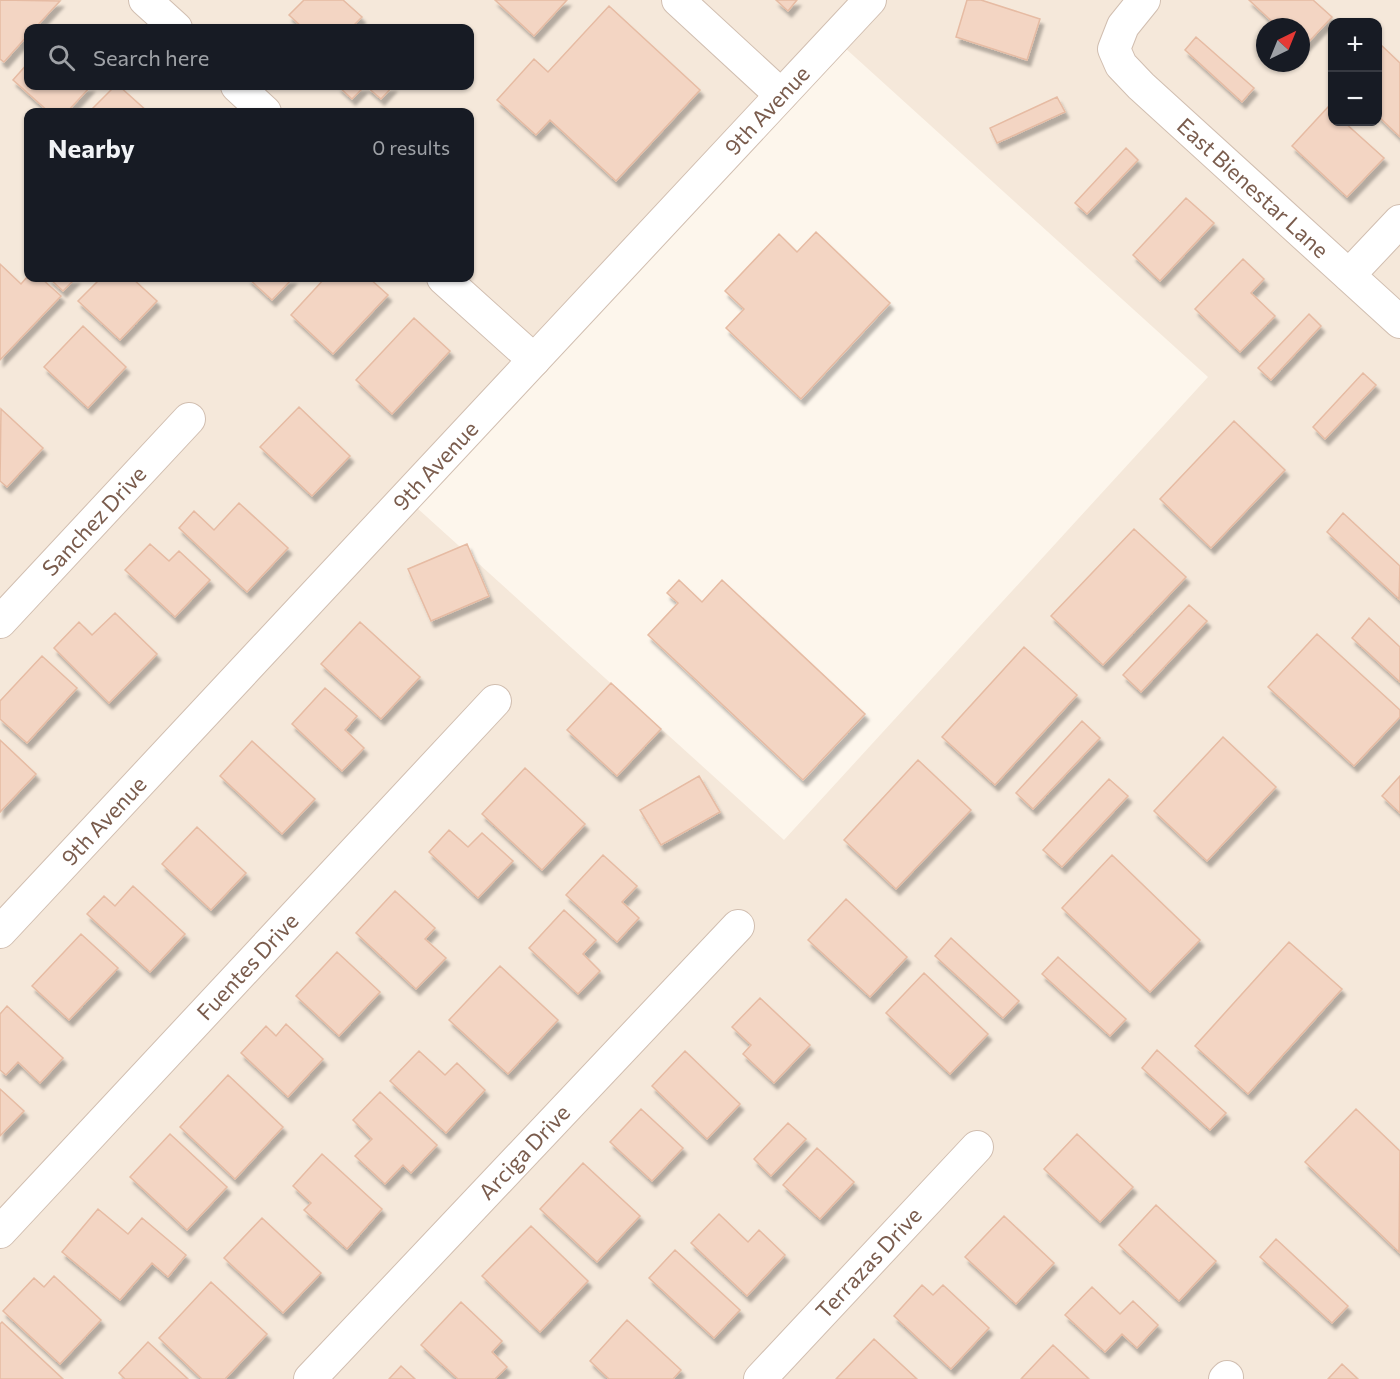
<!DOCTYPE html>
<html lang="en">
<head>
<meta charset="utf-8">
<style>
	:root { --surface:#171b24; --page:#242831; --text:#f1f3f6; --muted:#9ea1a6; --line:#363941 }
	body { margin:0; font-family:Commissioner,sans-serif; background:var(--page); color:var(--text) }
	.controls { position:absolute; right:18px; top:18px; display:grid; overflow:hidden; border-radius:12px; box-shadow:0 2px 4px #0004 }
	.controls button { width:54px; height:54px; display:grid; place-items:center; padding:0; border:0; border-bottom:2px solid var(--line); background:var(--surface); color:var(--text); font:30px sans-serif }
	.compass { position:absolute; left:1256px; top:18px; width:54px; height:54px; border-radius:50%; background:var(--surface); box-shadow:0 2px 4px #0004; rotate:43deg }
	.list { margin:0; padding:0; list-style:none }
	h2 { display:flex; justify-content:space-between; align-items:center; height:78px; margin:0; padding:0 24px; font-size:26px }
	h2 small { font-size:20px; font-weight:400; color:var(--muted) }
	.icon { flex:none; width:33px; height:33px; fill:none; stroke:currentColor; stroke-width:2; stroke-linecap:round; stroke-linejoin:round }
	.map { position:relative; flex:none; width:1400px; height:1379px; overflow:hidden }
	.search { position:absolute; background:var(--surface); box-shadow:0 2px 4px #0004; left:24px; top:24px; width:450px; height:66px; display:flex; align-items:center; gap:15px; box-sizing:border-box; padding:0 21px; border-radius:12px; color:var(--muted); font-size:22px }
	.panel { position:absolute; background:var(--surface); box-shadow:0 2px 4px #0004; left:24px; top:108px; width:450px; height:174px; border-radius:12px }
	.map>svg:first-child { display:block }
	.residential { fill:#f5e8da; fill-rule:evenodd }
	.building { fill:#f3d5c3; stroke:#e6bba3; stroke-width:1.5; filter:url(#shadow) }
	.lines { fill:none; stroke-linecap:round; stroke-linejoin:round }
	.street-casing { stroke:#d1beb0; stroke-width:34 }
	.street { stroke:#fff; stroke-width:32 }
	.labels { text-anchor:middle; stroke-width:6; stroke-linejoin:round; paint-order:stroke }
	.street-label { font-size:22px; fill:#7a5c4d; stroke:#fffaf3 }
</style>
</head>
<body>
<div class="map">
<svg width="1400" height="1379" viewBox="0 0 1400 1379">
	<defs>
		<filter id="shadow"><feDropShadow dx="3.5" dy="6" stdDeviation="1.5" flood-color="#0004"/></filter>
	</defs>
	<rect width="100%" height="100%" fill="#fdf6ec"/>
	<path class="residential" d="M0 0H1400V1379H0ZM1332 22H1378V122H1332ZM1265 27H1301V63H1265ZM28 28H470V86H28ZM834 38 1208 377 784 840 406 498ZM28 112H470V278H28Z"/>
	<path class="building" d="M0 0 60 1 35 28H28V35L4 62 0 59Z
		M304 0H343L362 17 351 28H303L289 15Z
		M495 0H567L534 36Z
		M776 0H797L788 11Z
		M967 0H981L1040 19 1027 60 956 37Z
		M1249 0H1313L1332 17 1302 49 1301 27H1278Z
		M609 6 700 90 616 181 550 120 536 135 497 100 534 59 548 72Z
		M1196 37 1254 88 1242 102 1185 50Z
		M1380 44 1400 63V137L1378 116V48Z
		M28 63V86H91L67 112H49L13 80Z
		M115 86H119L148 112H89Z
		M338 86H365L352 99Z
		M366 86H393L381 99Z
		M1057 97 1065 112 997 143 990 128Z
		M1328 107 1332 110V122H1344L1384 158 1347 197 1292 146Z
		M1126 148 1138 160 1087 214 1075 203Z
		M1186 198 1214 223 1160 281 1133 255Z
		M816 232 890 303 801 399 726 328 744 309 725 291 779 234 797 252Z
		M1243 259 1264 279 1251 293 1275 316 1240 352 1195 309Z
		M0 264 21 284 28 276V278H41L61 296 0 360Z
		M49 278H76L63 291Z
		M101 278H132L157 301 120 340 78 301Z
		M248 278H293L272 300Z
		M325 278H369L388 295 333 354 291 315Z
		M1309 314 1321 326 1271 380 1258 368Z
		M414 318 450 351 392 414 356 380Z
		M83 326 126 367 88 408 44 367Z
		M1363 373 1376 385 1325 439 1313 427Z
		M299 407 350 456 312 496 260 447Z
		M1 409 43 448 7 487 0 481Z
		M1234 421 1285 470 1211 548 1160 499Z
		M239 503 288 548 247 592 179 528 194 511 214 530Z
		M1343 513 1400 566 1399 599 1327 532Z
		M1134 529 1186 577 1103 665 1051 616Z
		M150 544 169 561 179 551 210 580 175 617 125 570Z
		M467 544 489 596 431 621 408 569Z
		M679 580 702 602 722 580 865 714 803 780 648 635 678 603 667 593Z
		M1189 605 1207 621 1141 692 1123 675Z
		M115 613 157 654 109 703 54 648 79 622 92 635Z
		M1369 618 1400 647V682L1352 638Z
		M360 622 420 677 381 719 321 664Z
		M1317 634 1400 710V717L1354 766 1268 687Z
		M1024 647 1077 695 995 785 942 737Z
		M42 656 77 688 27 743 0 719V701Z
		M611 683 661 729 617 776 567 730Z
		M325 688 357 716 345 730 364 748 342 771 292 724Z
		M1082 721 1100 738 1033 809 1016 793Z
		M1223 737 1276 787 1207 861 1154 811Z
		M0 740 36 774 0 812Z
		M252 741 315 799 282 834 220 776Z
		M918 760 971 810 896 889 844 840Z
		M525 768 585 824 542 870 482 814Z
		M699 776 720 812 661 845 640 810Z
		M1400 776V813L1382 796Z
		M1109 779 1128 796 1062 867 1043 850Z
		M197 827 246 873 211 910 162 864Z
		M449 830 468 847 482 833 513 861 478 898 429 852Z
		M603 855 637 886 622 902 639 918 617 942 566 895Z
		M1112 855 1200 940 1150 992 1062 908Z
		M133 886 185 934 150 972 87 914 104 896 115 906Z
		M395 891 435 928 425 939 446 958 416 989 356 933Z
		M846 899 907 957 870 997 808 940Z
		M564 910 596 940 583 954 600 971 578 994 529 948Z
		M81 934 118 968 69 1020 32 986Z
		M951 938 1019 1001 1003 1018 935 956Z
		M1289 942 1342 989 1248 1094 1195 1046Z
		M337 952 380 992 339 1036 296 996Z
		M1058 957 1126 1019 1110 1036 1042 974Z
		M500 966 558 1020 508 1074 449 1020Z
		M924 973 988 1034 950 1074 886 1013Z
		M760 998 810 1045 774 1083 743 1054 751 1045 732 1027Z
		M7 1006 63 1058 40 1083 18 1062 6 1075 0 1070V1014Z
		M286 1024 323 1059 288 1097 241 1053 266 1026 276 1036Z
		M1157 1050 1226 1113 1210 1130 1142 1068Z
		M419 1051 445 1075 457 1063 485 1090 446 1133 390 1081Z
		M685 1051 740 1104 707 1139 652 1086Z
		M228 1075 283 1127 235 1179 180 1127Z
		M0 1089 24 1111 0 1136Z
		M380 1092 437 1145 411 1173 403 1165 385 1184 355 1156 372 1139 353 1120Z
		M641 1109 683 1148 652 1181 610 1142Z
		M1356 1109 1400 1151 1399 1252 1305 1162Z
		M788 1123 806 1139 771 1176 754 1159Z
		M170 1134 227 1187 187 1230 130 1177Z
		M1077 1134 1133 1187 1100 1222 1044 1169Z
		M817 1148 854 1182 820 1219 783 1185Z
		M322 1154 382 1209 347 1249 304 1210 311 1203 293 1186Z
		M583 1163 640 1216 597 1262 540 1209Z
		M1156 1205 1216 1261 1179 1301 1119 1245Z
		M98 1209 128 1234 142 1218 186 1255 168 1277 152 1263 120 1300 62 1252Z
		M719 1214 748 1242 759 1230 785 1255 747 1296 691 1243Z
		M1004 1216 1054 1263 1016 1304 965 1257Z
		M262 1218 321 1273 283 1313 224 1258Z
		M531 1226 588 1281 540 1332 482 1276Z
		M1276 1239 1348 1306 1332 1323 1260 1257Z
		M675 1250 740 1310 714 1338 649 1278Z
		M54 1276 101 1320 60 1364 3 1311 34 1278 44 1287Z
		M211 1282 267 1334 225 1379H202L159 1338Z
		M922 1285 933 1295 943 1285 989 1328 951 1369 894 1316Z
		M1092 1287 1120 1314 1133 1301 1158 1325 1137 1348 1122 1334 1105 1352 1065 1315Z
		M461 1302 502 1341 492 1352 507 1367 495 1379H458L421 1345Z
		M627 1320 681 1370 673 1379H609L590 1361Z
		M2 1322 63 1379H0V1324Z
		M874 1339 917 1379H836Z
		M148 1342 188 1379H125L119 1373Z
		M1053 1345 1089 1379H1021Z
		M1342 1364 1358 1379H1328Z
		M401 1366 415 1379H389Z"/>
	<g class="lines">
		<defs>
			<g id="street">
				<path d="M145 0 176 28"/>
				<path d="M678 0 781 95"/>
				<path id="s1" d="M1144 0 1123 26 1114 49 1121 65 1141 86 1400 322"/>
				<path d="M237 86 265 112"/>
				<path d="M1349 275 1400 221"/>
				<path d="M443 278 534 360"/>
				<path id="s2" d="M0 622 189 419"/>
				<path id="s3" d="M0 932 870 0"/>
				<path id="s4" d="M0 1232 495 701"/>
				<path id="s5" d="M310 1379 738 926"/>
				<path id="s6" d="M760 1379 977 1147"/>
				<path d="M1225 1379 1227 1377"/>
			</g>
		</defs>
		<use href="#street" class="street-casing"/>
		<use href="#street" class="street"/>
	</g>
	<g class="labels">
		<g class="street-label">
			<text dy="8" stroke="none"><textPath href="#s3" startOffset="1124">9th Avenue</textPath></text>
			<text dy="8" stroke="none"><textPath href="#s1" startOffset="256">East Bienestar Lane</textPath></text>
			<text dy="8" stroke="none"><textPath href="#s3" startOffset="638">9th Avenue</textPath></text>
			<text dy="8" stroke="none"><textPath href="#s2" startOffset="138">Sanchez Drive</textPath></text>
			<text dy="8" stroke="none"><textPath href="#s3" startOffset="152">9th Avenue</textPath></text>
			<text dy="8" stroke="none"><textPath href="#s4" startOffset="363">Fuentes Drive</textPath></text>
			<text dy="8" stroke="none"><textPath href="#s5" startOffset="312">Arciga Drive</textPath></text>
			<text dy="8" stroke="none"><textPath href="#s6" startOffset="159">Terrazas Drive</textPath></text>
		</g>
	</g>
</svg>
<div class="controls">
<button>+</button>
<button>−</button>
</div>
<svg class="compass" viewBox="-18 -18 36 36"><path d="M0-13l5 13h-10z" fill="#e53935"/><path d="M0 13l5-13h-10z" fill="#9ea1a6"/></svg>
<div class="search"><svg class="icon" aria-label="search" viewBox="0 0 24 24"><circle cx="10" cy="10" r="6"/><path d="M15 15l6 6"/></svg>Search here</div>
<section class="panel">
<h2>Nearby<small>0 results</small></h2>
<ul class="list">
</ul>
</section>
</div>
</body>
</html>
